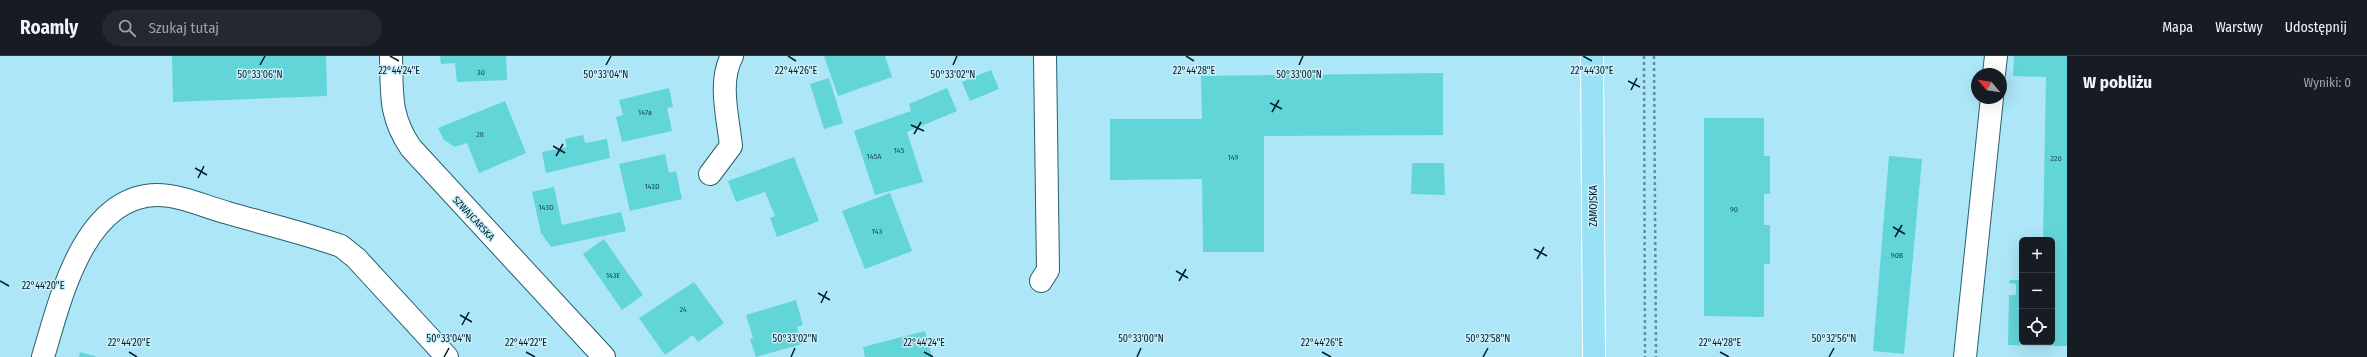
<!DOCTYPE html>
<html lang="pl">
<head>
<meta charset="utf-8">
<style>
	:root { --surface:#171b24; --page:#242831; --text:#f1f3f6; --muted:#9ea1a6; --line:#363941 }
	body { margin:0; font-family:"Fira Sans Condensed",sans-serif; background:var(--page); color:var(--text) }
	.controls { position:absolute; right:12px; bottom:12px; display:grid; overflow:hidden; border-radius:6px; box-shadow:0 4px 16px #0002 }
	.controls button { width:36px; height:36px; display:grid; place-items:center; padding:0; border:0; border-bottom:1px solid var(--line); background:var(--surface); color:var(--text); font:20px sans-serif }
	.compass { position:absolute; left:1971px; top:12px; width:36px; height:36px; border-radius:50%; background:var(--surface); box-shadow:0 4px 16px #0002; rotate:299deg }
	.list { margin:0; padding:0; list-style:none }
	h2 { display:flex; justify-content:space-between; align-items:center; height:52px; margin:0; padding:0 16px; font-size:17px }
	h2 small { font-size:13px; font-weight:400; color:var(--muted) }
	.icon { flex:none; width:22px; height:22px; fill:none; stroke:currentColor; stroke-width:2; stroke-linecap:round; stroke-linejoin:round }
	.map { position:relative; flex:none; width:2067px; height:301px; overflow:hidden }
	header { display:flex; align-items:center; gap:24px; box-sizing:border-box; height:56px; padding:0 20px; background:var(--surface); border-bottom:1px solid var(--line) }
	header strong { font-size:19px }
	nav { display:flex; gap:22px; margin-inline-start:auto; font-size:14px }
	.search { width:280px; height:36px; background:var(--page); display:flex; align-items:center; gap:10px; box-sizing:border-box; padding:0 14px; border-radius:22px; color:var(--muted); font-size:15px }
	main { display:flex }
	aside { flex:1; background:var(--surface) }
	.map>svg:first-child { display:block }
	.building { fill:#61d5d8 }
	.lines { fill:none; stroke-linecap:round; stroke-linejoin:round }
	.minor-casing { stroke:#275f6e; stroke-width:24 }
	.major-casing { stroke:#fff; stroke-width:24 }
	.path { stroke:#618f9c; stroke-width:2.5; stroke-dasharray:3 3; stroke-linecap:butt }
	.minor { stroke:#fff; stroke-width:22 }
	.major { stroke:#99e2f5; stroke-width:22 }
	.ticks { fill:none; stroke:#001e26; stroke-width:1.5 }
	.labels { text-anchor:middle; stroke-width:3; stroke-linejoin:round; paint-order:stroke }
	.number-label { font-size:8px; fill:#184c52 }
	.street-label { font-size:10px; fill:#001e26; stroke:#caeffb }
	.ticks-label { font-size:10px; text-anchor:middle; fill:#001e26; stroke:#caeffb; stroke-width:3; stroke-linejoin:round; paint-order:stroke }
</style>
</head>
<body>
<header>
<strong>Roamly</strong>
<div class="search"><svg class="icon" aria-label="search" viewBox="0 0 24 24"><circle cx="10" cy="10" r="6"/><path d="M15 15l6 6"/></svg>Szukaj tutaj</div>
<nav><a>Mapa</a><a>Warstwy</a><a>Udostępnij</a></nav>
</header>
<main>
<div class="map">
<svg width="2067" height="301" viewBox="0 0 2067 301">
	<rect width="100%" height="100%" fill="#ace6f7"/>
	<path class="building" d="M172 0H326L327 40 173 46Z
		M440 0H506L507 24 457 26 455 7 441 8Z
		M824 0H885L892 21 838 40Z
		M2014 0H2067V290L2008 289 2009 239H2016V228L2009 227 2010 224H2022V286H2052V184H2043L2046 21 2013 20Z
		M991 14 999 33 970 45 962 26Z
		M1443 17V79L1264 80V196H1203L1202 123 1110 124V63H1202L1201 20Z
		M829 22 843 67 824 73 810 28Z
		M669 32 673 51 667 52 672 75 622 86 616 61 623 59 619 44Z
		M947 32 957 55 907 76 923 126 875 139 854 75 911 55 909 48Z
		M505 45 526 97 479 117 467 87 455 91 444 84 438 72Z
		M1704 62H1764V100H1770V138H1764V169H1770V208H1764V261L1704 260Z
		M583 79 585 87 607 83 610 102 546 117 542 96 567 91 565 83Z
		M665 98 669 117 676 115 682 143 630 155 619 108Z
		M1889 100 1922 103 1904 298 1873 295Z
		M794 101 819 165 777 181 770 162 775 160 765 136 736 146 728 125Z
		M1412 107H1444L1445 139 1411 138Z
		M554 131 562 169 621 156 626 175 551 191 541 177 532 136Z
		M890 137 912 195 865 213 842 155Z
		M604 183 643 239 622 254 583 198Z
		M694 226 724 267 698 286 693 279 665 299 639 262Z
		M796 244 803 269 797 271 802 288 756 301 750 283 753 282 746 259Z
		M925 275 932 301H865L863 291Z
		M80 296 97 301H79Z"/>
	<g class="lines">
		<defs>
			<path id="minor" d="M391 0C392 37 389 60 411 92L604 301
				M1994 18 1996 0
				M710 118 731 90C728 61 718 26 732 0
				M1041 225 1048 214 1045 0
				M43 301C60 245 83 140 157 139 180 139 206 151 228 157 266 168 304 177 341 190L356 202 447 301
				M1965 301 1992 42"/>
			<path id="major" d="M1592 0 1594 301"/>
		</defs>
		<use href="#minor" class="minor-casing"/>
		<use href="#major" class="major-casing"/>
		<path class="path" d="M1644 0 1645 301
			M1654 0 1656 301"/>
		<use href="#minor" class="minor"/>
		<use href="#major" class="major"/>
	</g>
	<path class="ticks" d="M390 0 399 5M788 0 796 5M1186 0 1194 5M1583 0 1592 5M260 9 265 0M606 9 611 0M953 9 957 0M1299 9 1303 0M1628 25 1640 31M1631 34 1637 22M1270 47 1282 53M1272 56 1279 44M911 69 924 75M914 78 921 66M553 90 565 97M556 100 563 88M195 112 207 119M198 122 204 110M1893 171 1905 178M1895 181 1902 169M1534 193 1547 200M1537 203 1544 191M1176 215 1188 222M0 225 9 230M1179 225 1186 213M818 237 830 244M821 247 827 235M460 259 472 266M462 269 469 256M129 296 137 301M526 296 535 301M924 296 933 301M1322 296 1331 301M1720 296 1729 301M444 301 449 292M791 301 795 292M1137 301 1141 292M1483 301 1488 292M1829 301 1834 292"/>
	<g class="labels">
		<g class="number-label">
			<text x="481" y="19">30</text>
			<text x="645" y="59">147a</text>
			<text x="480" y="81">28</text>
			<text x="899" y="97">145</text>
			<text x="874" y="103">145A</text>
			<text x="1233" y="104">149</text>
			<text x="2056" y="105">220</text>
			<text x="652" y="133">143D</text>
			<text x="546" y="154">143D</text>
			<text x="1734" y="156">90</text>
			<text x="877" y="178">143</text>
			<text x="1897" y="202">90B</text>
			<text x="613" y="222">143E</text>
			<text x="683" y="256">24</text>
		</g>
		<g class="street-label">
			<text transform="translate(1593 150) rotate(-90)" y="4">ZAMOJSKA</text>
			<text transform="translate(474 162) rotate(47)" y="4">SZWAJCARSKA</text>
		</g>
	</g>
	<g class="ticks-label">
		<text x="1194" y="18">22°44'28"E</text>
		<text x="1592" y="18">22°44'30"E</text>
		<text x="399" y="18">22°44'24"E</text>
		<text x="796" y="18">22°44'26"E</text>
		<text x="260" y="22">50°33'06"N</text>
		<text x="606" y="22">50°33'04"N</text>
		<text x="953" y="22">50°33'02"N</text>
		<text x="1299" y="22">50°33'00"N</text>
		<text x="43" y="233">22°44'20"E</text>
		<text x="449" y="286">50°33'04"N</text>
		<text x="795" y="286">50°33'02"N</text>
		<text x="1141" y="286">50°33'00"N</text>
		<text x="1488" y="286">50°32'58"N</text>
		<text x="1834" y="286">50°32'56"N</text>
		<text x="129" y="290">22°44'20"E</text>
		<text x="526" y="290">22°44'22"E</text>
		<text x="924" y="290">22°44'24"E</text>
		<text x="1322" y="290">22°44'26"E</text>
		<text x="1720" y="290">22°44'28"E</text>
	</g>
</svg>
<div class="controls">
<button>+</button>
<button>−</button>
<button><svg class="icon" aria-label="locate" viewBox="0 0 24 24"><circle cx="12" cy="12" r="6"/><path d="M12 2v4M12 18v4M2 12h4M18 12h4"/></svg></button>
</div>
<svg class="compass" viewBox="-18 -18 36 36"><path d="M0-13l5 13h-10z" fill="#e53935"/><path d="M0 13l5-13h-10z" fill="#9ea1a6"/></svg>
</div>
<aside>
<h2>W pobliżu<small>Wyniki: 0</small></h2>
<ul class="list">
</ul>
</aside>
</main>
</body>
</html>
